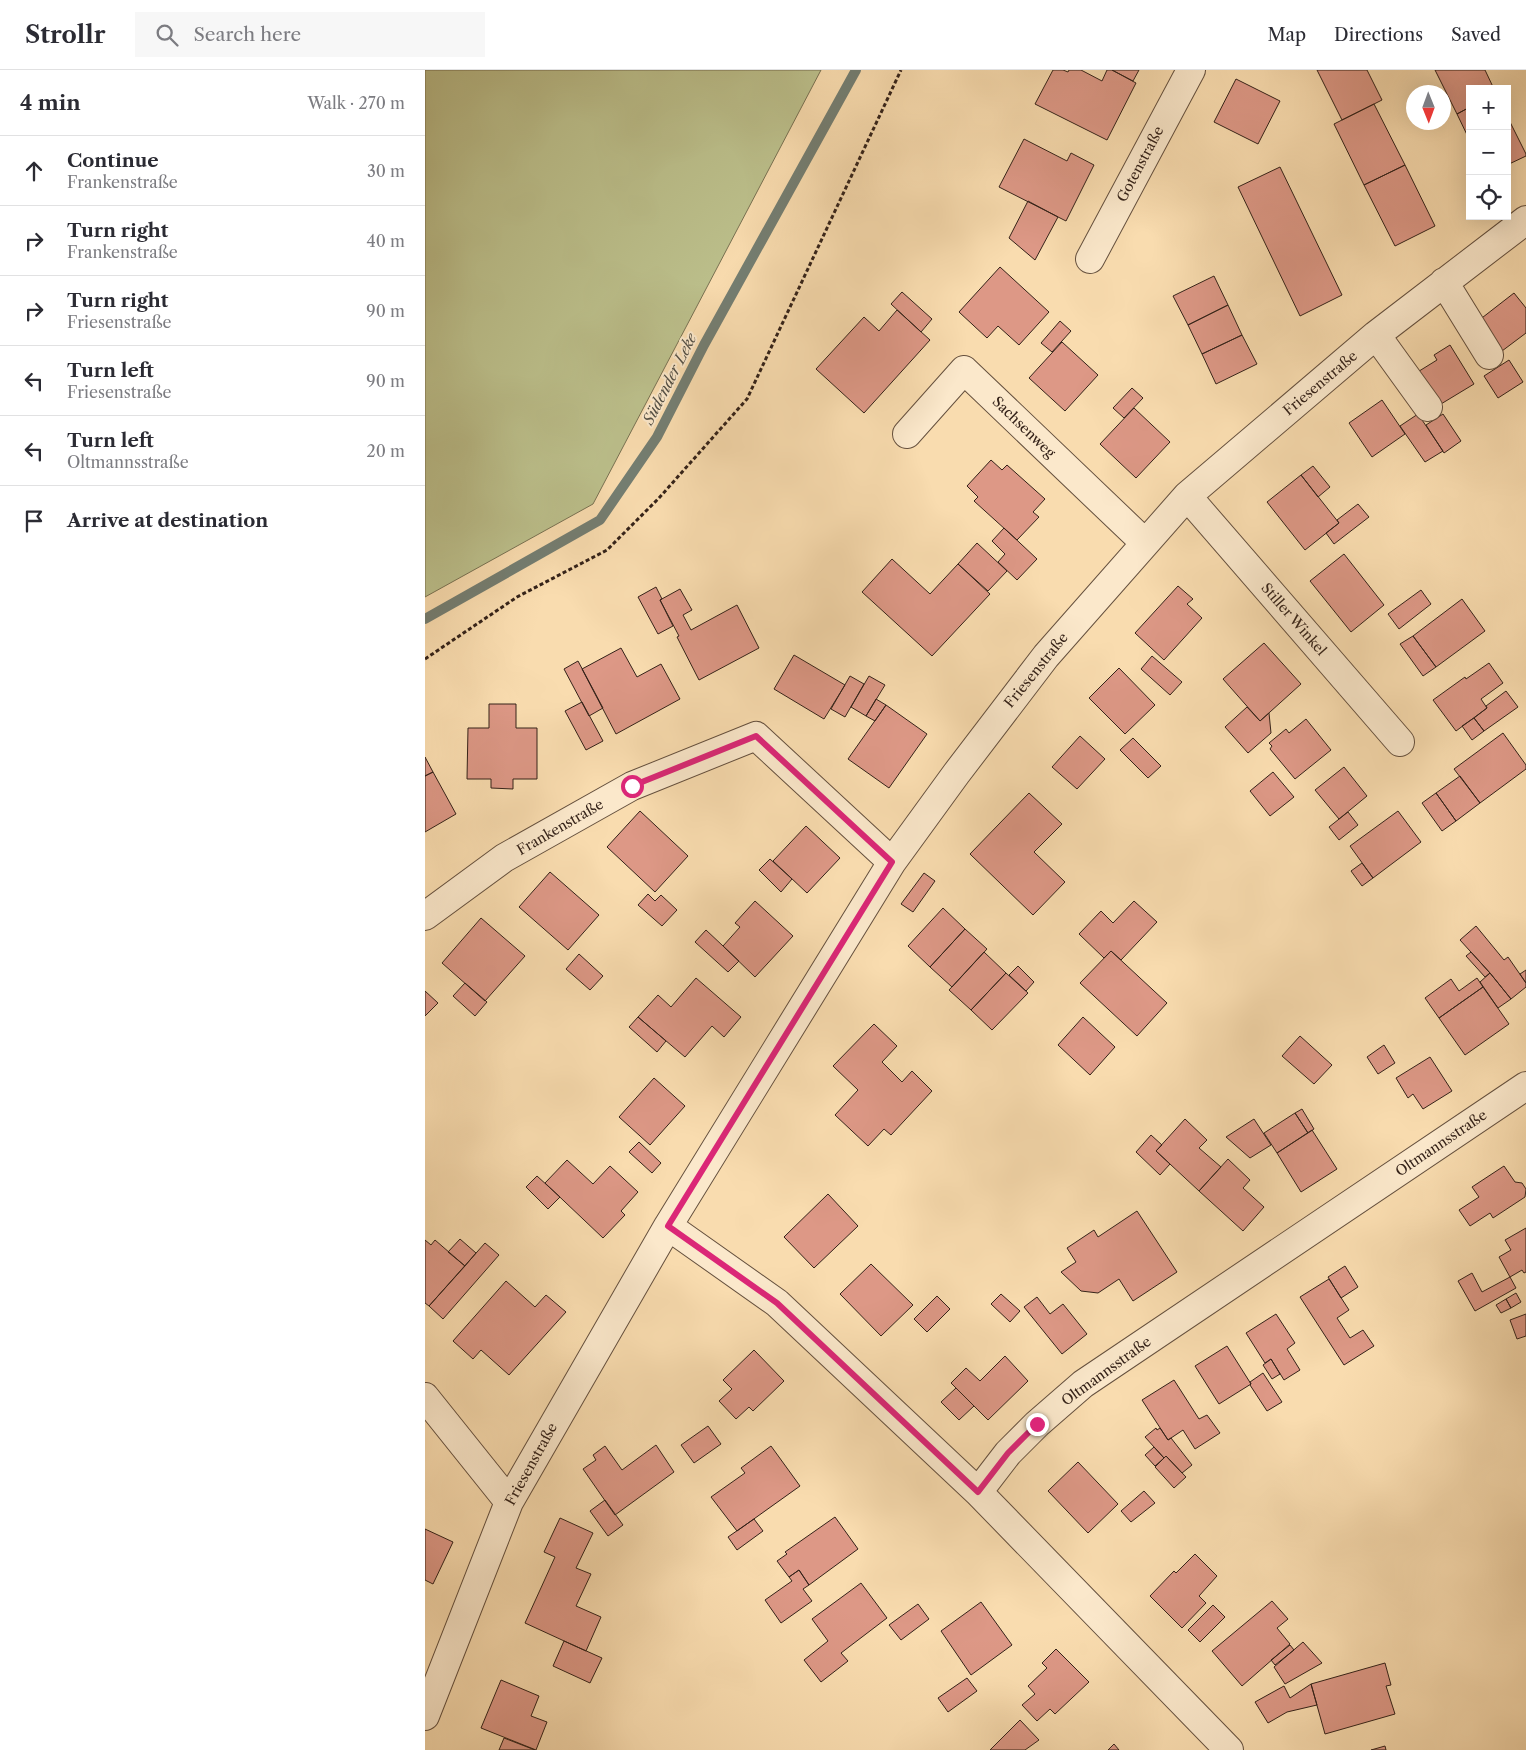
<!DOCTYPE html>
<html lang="en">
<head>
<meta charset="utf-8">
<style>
	:root { --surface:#fff; --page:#f7f7f7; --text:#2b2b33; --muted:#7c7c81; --line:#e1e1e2 }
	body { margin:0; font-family:"Libre Caslon Text",serif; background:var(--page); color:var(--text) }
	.controls { position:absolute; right:15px; top:15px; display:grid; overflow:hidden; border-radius:0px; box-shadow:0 5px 20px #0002 }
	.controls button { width:45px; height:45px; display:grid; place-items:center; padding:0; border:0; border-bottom:1px solid var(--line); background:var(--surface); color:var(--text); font:25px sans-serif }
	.compass { position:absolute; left:981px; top:15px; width:45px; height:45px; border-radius:50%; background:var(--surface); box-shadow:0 5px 20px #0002; rotate:179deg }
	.stop { position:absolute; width:15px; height:15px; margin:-11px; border:4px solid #db2777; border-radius:50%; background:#fff }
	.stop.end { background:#db2777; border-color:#fff; box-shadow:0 1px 5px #0008 }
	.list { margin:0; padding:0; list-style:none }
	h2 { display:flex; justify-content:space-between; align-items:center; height:65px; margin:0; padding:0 20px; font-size:21px }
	h2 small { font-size:16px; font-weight:400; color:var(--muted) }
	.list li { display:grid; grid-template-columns:32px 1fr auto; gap:15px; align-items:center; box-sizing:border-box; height:70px; padding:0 20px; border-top:1px solid var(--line) }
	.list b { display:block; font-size:19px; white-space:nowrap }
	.list p { margin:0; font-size:16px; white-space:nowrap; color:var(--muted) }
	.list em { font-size:16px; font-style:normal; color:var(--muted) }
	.icon { flex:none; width:28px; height:28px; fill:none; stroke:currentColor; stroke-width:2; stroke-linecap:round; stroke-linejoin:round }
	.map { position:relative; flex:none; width:1101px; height:1680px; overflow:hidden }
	header { display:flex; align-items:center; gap:30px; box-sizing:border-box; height:70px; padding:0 25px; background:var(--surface); border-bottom:1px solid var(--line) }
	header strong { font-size:24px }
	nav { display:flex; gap:28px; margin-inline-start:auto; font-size:18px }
	.search { width:350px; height:45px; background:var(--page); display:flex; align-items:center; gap:12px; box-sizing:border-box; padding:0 18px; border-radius:0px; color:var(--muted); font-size:19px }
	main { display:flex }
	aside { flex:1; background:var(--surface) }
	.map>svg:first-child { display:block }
	.green { fill:#bcc08c; stroke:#787152 }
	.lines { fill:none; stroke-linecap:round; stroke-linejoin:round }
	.stream { stroke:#747e72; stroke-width:10 }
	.building { fill:#dd9886; stroke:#342219 }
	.minor-casing { stroke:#65503e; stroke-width:30 }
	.path { stroke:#342219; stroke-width:3; stroke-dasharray:4 2.5; stroke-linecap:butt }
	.minor { stroke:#fbe8cb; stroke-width:28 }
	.route { stroke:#db2777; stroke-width:6 }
	.labels { text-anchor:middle; stroke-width:4; stroke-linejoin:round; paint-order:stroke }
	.street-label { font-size:14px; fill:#342219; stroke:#fbe8cb }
	.water-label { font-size:15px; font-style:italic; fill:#545046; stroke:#fbe8cb }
</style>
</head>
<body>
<header>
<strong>Strollr</strong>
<div class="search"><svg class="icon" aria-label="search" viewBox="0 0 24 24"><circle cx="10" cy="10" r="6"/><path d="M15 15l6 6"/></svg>Search here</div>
<nav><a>Map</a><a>Directions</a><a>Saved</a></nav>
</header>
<main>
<aside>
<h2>4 min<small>Walk · 270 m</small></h2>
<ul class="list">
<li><svg class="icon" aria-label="ahead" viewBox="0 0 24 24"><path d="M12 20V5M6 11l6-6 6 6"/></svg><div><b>Continue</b><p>Frankenstraße</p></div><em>30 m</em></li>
<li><svg class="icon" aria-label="right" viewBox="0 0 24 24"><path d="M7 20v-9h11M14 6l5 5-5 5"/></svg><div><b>Turn right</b><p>Frankenstraße</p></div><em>40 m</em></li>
<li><svg class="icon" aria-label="right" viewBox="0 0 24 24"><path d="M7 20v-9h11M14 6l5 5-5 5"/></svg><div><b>Turn right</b><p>Friesenstraße</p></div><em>90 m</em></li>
<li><svg class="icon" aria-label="left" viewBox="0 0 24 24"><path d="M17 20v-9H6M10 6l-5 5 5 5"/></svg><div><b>Turn left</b><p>Friesenstraße</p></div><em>90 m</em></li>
<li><svg class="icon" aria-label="left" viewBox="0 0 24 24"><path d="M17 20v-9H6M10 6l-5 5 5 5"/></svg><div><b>Turn left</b><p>Oltmannsstraße</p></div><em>20 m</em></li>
<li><svg class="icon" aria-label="arrive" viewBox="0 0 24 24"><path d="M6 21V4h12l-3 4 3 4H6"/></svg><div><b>Arrive at destination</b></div></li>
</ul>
</aside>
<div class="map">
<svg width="1101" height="1680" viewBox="0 0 1101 1680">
	<rect width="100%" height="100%" fill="#f9dcaf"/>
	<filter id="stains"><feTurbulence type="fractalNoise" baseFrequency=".004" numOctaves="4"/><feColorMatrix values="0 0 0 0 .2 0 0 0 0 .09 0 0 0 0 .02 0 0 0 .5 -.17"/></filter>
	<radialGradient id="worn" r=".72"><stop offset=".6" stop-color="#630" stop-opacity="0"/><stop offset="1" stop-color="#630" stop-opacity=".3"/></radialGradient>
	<path class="green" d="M0 0H396L168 434 0 527Z"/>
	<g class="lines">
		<path class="stream" d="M0 549 175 450 232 367 279 275 431 0"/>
	</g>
	<path class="building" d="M628 0H638L643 2 644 0H656L677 11 682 0H687L711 13 682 70 610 34Z
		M687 0H714L708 11Z
		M892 0H942L957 30 917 50Z
		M1010 0H1060L1069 19H1045V37L1032 44Z
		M811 9 855 31 833 74 789 52Z
		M949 34 980 95 939 115 909 54Z
		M1045 37V71L1032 44Z
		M1082 46 1101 84V86L1082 95Z
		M599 69 642 91 646 83 669 95 641 151 574 117Z
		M980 95 1010 156 970 176 939 115Z
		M855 97 917 225 875 246 813 117Z
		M603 131 633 147 610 190 584 168Z
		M575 197 624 242 594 275 573 256 562 268 534 242Z
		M789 206 803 235 763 255 748 226Z
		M477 222 507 249 496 262 466 234Z
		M1089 223 1101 238V263L1077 281 1053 251Z
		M803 235 817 265 777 284 763 255Z
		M472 240 505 270 439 343 391 299 439 247 454 261Z
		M635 251 646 261 627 282 616 273Z
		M817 265 832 294 791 314 777 284Z
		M637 272 673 305 640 341 604 308Z
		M1025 275 1049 314 1011 337 991 303 1012 290 1009 285Z
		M1084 290 1098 312 1073 328 1059 306Z
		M707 318 718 328 699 348 688 338Z
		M957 330 980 364 947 387 924 353Z
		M709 338 745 372 711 408 675 374Z
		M993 344 1018 381 1000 392 975 356Z
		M1018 344 1036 371 1019 383 1001 355Z
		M566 390 577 400 582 395 620 429 608 442 614 447 592 470 549 431 553 427 542 416Z
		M888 396 905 417 893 427 876 405Z
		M876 405 914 453 880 480 842 432Z
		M933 434 944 447 909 474 901 463 914 453 912 450Z
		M579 458 612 489 592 510 573 492 580 484 567 471Z
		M552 473 582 501 563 521 533 494Z
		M919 484 959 535 926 562 885 511Z
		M467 489 505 524 533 494 565 524 507 586 437 522Z
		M753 516 768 529 762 534 777 548 739 590 710 563Z
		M231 517 237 529 235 530 248 556 233 564 213 527Z
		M255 519 267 540 258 545 266 560 312 535 334 578 274 610 252 567 254 566 235 530Z
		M996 520 1006 534 974 559 963 544Z
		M1037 529 1060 561 1011 597 988 566Z
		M988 566 1011 597 998 606 975 574Z
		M839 573 876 614 835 651 798 609Z
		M196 578 212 607 236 594 255 629 191 664 157 599Z
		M369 585 420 615 399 649 349 619Z
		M727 586 757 612 745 625 716 599Z
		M153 591 178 638 164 646 139 599Z
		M1064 593 1078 613 1056 629 1062 638 1031 661 1008 630 1040 607 1041 609Z
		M694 598 730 635 700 664 664 628Z
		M425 606 439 614 420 647 406 639Z
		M444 606 460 615 441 646 426 637Z
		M1081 621 1093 637 1059 661 1049 648 1062 638 1061 636Z
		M451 629 461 635 450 651 441 646Z
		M157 632 178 671 161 680 140 641Z
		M64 634H91V658H112V709H88V719L66 718V709H42L43 658H64Z
		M461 635 502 664 464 718 423 689Z
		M822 637 835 651 844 643 846 663 823 683 800 657Z
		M1049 648 1059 661 1047 670 1037 656Z
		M881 649 906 680 870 709 845 679 847 676 844 673 861 659 864 663Z
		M1078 663 1101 695V699L1055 733 1029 699Z
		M655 666 680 689 652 719 627 697Z
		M708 668 736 696 723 708 695 680Z
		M0 687 8 702 0 706Z
		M919 697 942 726 914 749 890 720Z
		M8 702 31 744 0 762V706Z
		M848 702 869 727 845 746 825 721Z
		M1035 706 1055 733 1031 751 1011 723Z
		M604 723 637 754 609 782 640 812 608 845 545 784Z
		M1011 723 1031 751 1017 761 997 733Z
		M215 741 263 786 230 822 182 777Z
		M973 741 996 772 948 808 925 776Z
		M923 742 933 755 914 770 904 757Z
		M381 756 415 788 382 823 348 791Z
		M345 789 367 809 356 822 334 800Z
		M937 793 948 808 937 816 926 801Z
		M125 802 174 845 143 880 94 837Z
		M499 803 510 811 488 842 476 834Z
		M223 824 230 831 236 825 252 840 237 856 213 835Z
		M330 831 368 866 330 907 298 876 315 857 310 853Z
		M709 831 732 852 696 890 686 881 679 888 654 864 676 841 688 853Z
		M518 838 540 859 505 897 483 876Z
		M56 848 100 886 60 931 17 893Z
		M1051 856 1079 890 1083 887 1101 913V917L1086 929 1065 903 1035 870Z
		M540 859 562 879 527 917 505 897Z
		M281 860 314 891 303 902 270 872Z
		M686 881 742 933 712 966 655 913Z
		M559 882 581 903 546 940 524 920Z
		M1046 882 1065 903 1060 907 1041 886Z
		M154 884 178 906 165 920 141 899Z
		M593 896 609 912 601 921 584 905Z
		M1101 900V913L1095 904Z
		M581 903 603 923 567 960 546 940Z
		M1065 903 1086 929 1073 938 1055 912Z
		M271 908 316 947 299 967 287 956 260 987 213 947 233 925 246 937Z
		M1052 908 1058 917 1014 948 1000 928 1026 909 1034 921Z
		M40 913 62 932 50 946 28 926Z
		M1058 917 1084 954 1040 985 1014 948Z
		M0 921 13 933 0 946Z
		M213 947 241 971 232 982 204 957Z
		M658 947 690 977 665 1005 633 975Z
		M449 954 472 976 457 992 477 1012 487 1001 507 1021 466 1065 459 1059 443 1076 410 1045 433 1020 408 996Z
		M875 966 907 995 889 1014 857 986Z
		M959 975 970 993 953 1004 942 987Z
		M1005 987 1027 1021 998 1039 988 1024 983 1028 971 1008Z
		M229 1008 260 1036 225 1075 194 1047Z
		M877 1039 889 1059 883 1063 870 1043Z
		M870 1043 883 1063 852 1083 839 1063Z
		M760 1049 782 1070 774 1078 796 1097 774 1121 731 1081Z
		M829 1049 846 1075 825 1088 801 1067Z
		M887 1060 912 1099 876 1122 852 1083Z
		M726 1065 737 1075 731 1081 745 1094 735 1105 711 1082Z
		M214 1072 236 1093 227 1103 204 1082Z
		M803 1089 825 1110 818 1118 839 1137 818 1161 774 1121Z
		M142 1090 168 1114 185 1096 213 1122 196 1141 200 1145 178 1168 120 1113Z
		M1079 1096 1090 1112 1097 1113 1101 1119 1100 1127 1068 1148 1065 1143 1045 1156 1034 1140 1054 1127 1047 1117Z
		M112 1106 135 1127 123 1139 101 1117Z
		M403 1124 433 1156 389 1198 359 1167Z
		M712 1141 752 1202 708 1231 694 1209 673 1223 656 1221 636 1202 651 1192 642 1178 669 1160 673 1167Z
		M1101 1158V1202L1099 1203 1097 1200 1085 1207 1074 1187 1086 1180 1080 1170Z
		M35 1169 51 1183 40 1196 23 1182Z
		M0 1170 6 1175 10 1170 40 1196 4 1236 0 1233Z
		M60 1173 74 1185 18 1249 4 1236Z
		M446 1194 488 1235 456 1266 415 1224Z
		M920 1196 933 1217 916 1228 903 1207Z
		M1047 1203 1057 1222 1085 1207 1091 1218 1050 1241 1033 1211Z
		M904 1209 924 1240 912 1248 925 1268 938 1260 949 1276 919 1295 875 1227Z
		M81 1211 110 1237 121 1225 141 1242 84 1305 56 1280 48 1289 28 1271Z
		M1091 1223 1096 1232 1086 1238 1081 1229Z
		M576 1224 595 1241 585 1252 566 1234Z
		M512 1226 525 1239 502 1262 489 1249Z
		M612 1227 625 1244 638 1234 662 1264 637 1284 599 1237Z
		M1081 1229 1086 1238 1076 1243 1071 1235Z
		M851 1244 870 1273 862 1279 875 1300 859 1310 846 1289 840 1293 821 1263Z
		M1101 1244V1266L1092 1269 1085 1250Z
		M802 1276 826 1314 794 1334 770 1296Z
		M329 1280 359 1311 328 1341 324 1337 311 1349 294 1331 307 1319 298 1310Z
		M580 1286 603 1311 563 1350 526 1313 541 1298 555 1311Z
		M846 1289 855 1304 847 1309 838 1295Z
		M838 1303 857 1332 842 1341 825 1315 826 1314 825 1312Z
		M749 1310 774 1349 782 1345 795 1363 770 1379 758 1360 743 1370 717 1330Z
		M531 1318 549 1336 534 1350 516 1332Z
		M283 1356 296 1374 269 1393 256 1375Z
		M731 1358 732 1360 735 1358 743 1370 746 1368 767 1395 757 1403 741 1386 739 1388 720 1367Z
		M231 1375 249 1402 190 1445 158 1399 171 1390 168 1385 180 1376 197 1400Z
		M346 1376 375 1416 312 1461 286 1427 320 1403 316 1398Z
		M729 1377 739 1388 730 1396 720 1385Z
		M741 1386 761 1407 749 1418 730 1397Z
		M653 1392 693 1434 663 1463 623 1421Z
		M719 1421 730 1433 706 1452 696 1441Z
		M180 1430 198 1455 183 1466 165 1441Z
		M410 1447 433 1479 384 1515 374 1500 364 1507 352 1491 362 1484 360 1482Z
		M135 1448 168 1463 151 1498 166 1504 151 1536 176 1547 161 1581 100 1553 130 1487 119 1482Z
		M329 1449 338 1461 312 1480 303 1467Z
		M0 1459 28 1472 8 1514 0 1510Z
		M770 1484 792 1506 774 1526 781 1533 757 1558 725 1526 749 1501 751 1503Z
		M374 1500 384 1515 378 1519 387 1531 356 1553 340 1530 367 1511 364 1507Z
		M436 1513 462 1548 416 1583 423 1591 396 1612 379 1590 403 1571 387 1549Z
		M847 1531 863 1549 852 1558 865 1574 817 1616 787 1581Z
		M556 1532 587 1575 546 1605 516 1561Z
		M493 1534 504 1549 476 1570 464 1555Z
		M788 1535 800 1547 775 1572 763 1560Z
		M139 1571 177 1588 165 1613 128 1596Z
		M878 1572 897 1593 860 1614 849 1597Z
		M865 1575 869 1580 850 1595 846 1590Z
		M631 1579 664 1612 630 1644 625 1639 612 1651 597 1635 610 1624 603 1616 622 1598 617 1593Z
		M960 1593 966 1615 961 1616 970 1644 900 1664 886 1614Z
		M542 1608 552 1621 523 1642 513 1628Z
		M76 1610 114 1626 106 1646 122 1652 111 1680 56 1658Z
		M886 1614 892 1635 862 1642 843 1653 830 1632 859 1616 865 1628Z
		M595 1650 614 1670 600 1680H565Z
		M79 1668 110 1680H74Z
		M689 1674 694 1680H683Z
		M960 1676 961 1680H946Z"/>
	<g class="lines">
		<defs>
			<path id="minor" d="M665 189 766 0
				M1019 212 1064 285
				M951 265 1003 337
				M482 364 539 300 720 473
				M762 426 975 672
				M0 846 79 788 207 716 331 666 467 792
				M243 1156 352 1233 553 1422 804 1680
				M0 1327 84 1432
				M553 1422 583 1383 612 1354 658 1314 1101 1016
				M0 1646 84 1432 243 1156 467 792 531 704 621 586 762 426 951 265 1101 150"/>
		</defs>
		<use href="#minor" class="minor-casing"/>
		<path class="path" d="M0 589 92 527 182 480 234 428 322 329 476 0"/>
		<use href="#minor" class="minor"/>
	</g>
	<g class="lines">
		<path class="route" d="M207 716 331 666 467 792 243 1156 352 1233 553 1422 583 1383 612 1354"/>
	</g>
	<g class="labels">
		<g class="street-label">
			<text transform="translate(715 94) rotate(-62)" y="5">Gotenstraße</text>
			<text transform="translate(895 313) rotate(-40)" y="5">Friesenstraße</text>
			<text transform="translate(599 357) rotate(44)" y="5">Sachsenweg</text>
			<text transform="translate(869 549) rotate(49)" y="5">Stiller Winkel</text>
			<text transform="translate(611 600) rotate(-51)" y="5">Friesenstraße</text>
			<text transform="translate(135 757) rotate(-30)" y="5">Frankenstraße</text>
			<text transform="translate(1016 1073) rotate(-34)" y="5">Oltmannsstraße</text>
			<text transform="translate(681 1301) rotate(-36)" y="5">Oltmannsstraße</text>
			<text transform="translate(106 1394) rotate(-61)" y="5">Friesenstraße</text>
		</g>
		<g class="water-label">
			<text transform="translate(245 309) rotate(-63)" y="5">Südender Leke</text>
		</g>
	</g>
	<rect width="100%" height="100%" filter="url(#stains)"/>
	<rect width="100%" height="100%" fill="url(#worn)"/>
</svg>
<div class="controls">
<button>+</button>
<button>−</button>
<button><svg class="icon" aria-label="locate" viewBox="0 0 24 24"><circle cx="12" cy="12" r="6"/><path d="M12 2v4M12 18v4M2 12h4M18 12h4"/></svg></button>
</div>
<svg class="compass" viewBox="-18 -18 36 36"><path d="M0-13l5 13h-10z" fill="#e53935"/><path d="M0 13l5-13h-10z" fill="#7c7c81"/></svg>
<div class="stop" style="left:207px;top:716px"></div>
<div class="stop end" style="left:612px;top:1354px"></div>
</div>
</main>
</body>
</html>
